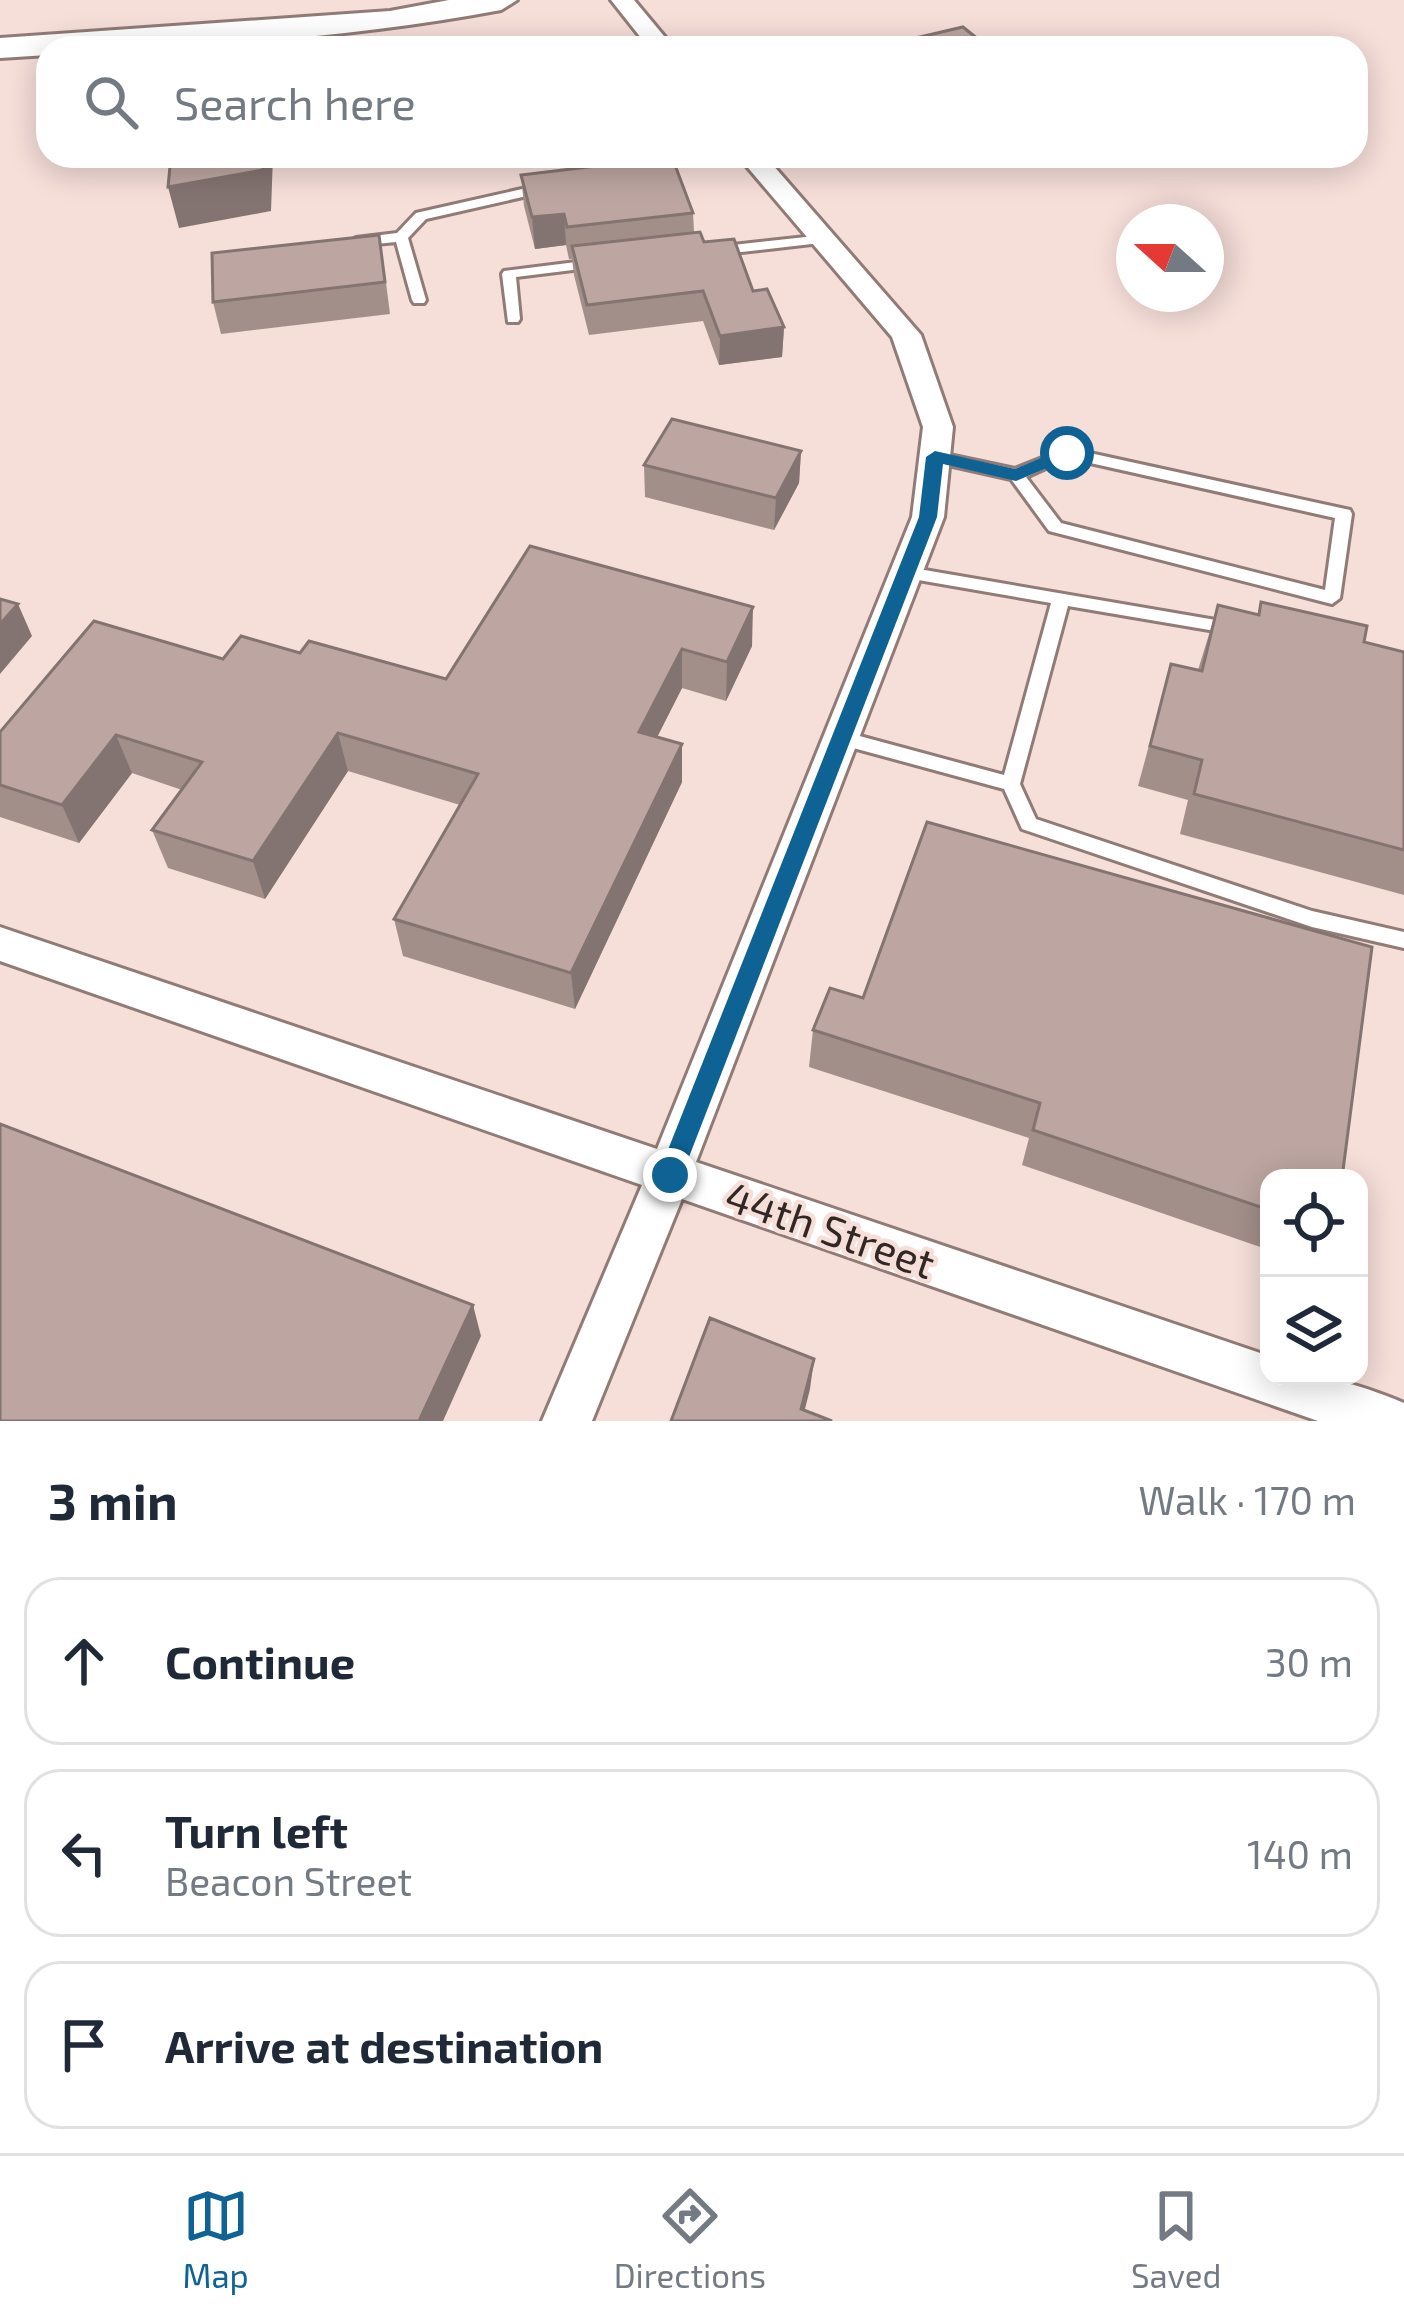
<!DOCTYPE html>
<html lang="en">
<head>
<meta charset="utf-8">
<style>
	:root { --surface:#fff; --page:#f6f6f7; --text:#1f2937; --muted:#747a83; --line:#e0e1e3; --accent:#0e6394 }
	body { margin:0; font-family:"Exo 2",sans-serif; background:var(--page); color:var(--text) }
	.controls { position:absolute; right:36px; bottom:36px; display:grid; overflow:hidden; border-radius:24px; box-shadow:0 6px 30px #0003 }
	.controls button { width:108px; height:108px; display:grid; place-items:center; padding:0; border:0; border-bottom:3px solid var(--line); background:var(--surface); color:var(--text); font:60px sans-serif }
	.compass { position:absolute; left:1116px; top:204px; width:108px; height:108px; border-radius:50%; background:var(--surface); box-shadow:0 6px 30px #0003; rotate:291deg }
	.stop { position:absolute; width:36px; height:36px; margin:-27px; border:9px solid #0e6394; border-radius:50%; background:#fff }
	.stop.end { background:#0e6394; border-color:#fff; box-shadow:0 3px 12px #0008 }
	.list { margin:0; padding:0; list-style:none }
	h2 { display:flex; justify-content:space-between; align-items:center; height:156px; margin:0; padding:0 48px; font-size:51px }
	h2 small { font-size:39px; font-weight:400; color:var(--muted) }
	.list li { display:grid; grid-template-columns:78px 1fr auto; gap:36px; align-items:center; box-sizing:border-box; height:168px; margin:0 24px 24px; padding:0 24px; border:3px solid var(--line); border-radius:36px }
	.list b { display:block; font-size:45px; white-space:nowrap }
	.list p { margin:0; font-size:39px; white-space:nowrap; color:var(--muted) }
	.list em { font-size:39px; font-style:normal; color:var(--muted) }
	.icon { flex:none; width:66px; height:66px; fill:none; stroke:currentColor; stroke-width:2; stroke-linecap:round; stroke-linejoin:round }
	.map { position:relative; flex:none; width:1404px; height:1421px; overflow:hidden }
	.search { position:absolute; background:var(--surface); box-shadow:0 6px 30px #0003; left:36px; right:36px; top:36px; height:132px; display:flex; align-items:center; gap:30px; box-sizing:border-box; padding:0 42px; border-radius:36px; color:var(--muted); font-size:45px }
	.sheet { height:732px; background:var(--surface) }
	nav { display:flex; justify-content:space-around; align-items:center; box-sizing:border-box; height:168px; border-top:3px solid var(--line); background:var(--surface); font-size:33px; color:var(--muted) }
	nav a { display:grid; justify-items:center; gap:6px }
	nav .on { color:var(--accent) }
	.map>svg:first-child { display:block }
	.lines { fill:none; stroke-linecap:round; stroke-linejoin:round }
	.lane-casing { stroke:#907b76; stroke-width:6 }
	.street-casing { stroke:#907b76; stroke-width:6 }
	.secondary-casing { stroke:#907b76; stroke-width:6 }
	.lane { fill:#fff; fill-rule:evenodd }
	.street { fill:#fff; fill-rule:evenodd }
	.secondary { fill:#fff; fill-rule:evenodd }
	.wall { fill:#a38f8a }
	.shaded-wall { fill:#847471 }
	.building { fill:#bda6a1; stroke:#847471; stroke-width:3 }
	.route { fill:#0e6394 }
	.labels { text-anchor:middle; stroke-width:9; stroke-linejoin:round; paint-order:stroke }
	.near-street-label { font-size:42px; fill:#312826; stroke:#f6ded9 }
</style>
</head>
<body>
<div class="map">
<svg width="1404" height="1421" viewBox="0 0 1404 1421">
	<rect width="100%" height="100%" fill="#f6ded9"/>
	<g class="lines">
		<defs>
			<path id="lane" d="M672 156H695L653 168 647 164Z
				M544 184 549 185V191L426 219 408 238 426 300 424 303H414L412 300 396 242 356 246 349 242 356 238 397 233 416 213Z
				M824 235 831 239 829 242 715 255 708 251 715 247Z
				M592 260 599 264 597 267 516 277 520 319 518 322H508L502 274 504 271Z
				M1067 448 1350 510 1352 514 1340 598 1332 604 1049 531 1011 479 935 462 927 457 935 452 1015 469ZM1068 458 1335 518 1325 590 1061 523 1026 477Z
				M907 567 1239 624 1242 628 1233 634 1068 606 1020 784 1036 819 1312 911 1404 932V948L1312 927 1022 829 1004 789 835 743 832 738 835 733 841 731 1004 775 1051 603 901 577 899 573Z"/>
			<path id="street" d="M611 0H634L674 48H649Z
				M738 156H765L921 335 953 427 944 517 696 1162 1269 1356V1376C1326 1376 1351 1381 1404 1403V1421H1318L682 1199 592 1421H542L642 1185 0 961V927L657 1149 912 517 923 427 892 337Z"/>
			<path id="secondary" d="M449 0H517L501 10C352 38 200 48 48 48V55L0 58V38L390 11Z"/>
		</defs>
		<use href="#lane" class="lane-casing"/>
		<use href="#street" class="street-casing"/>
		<use href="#secondary" class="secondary-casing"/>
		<use href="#lane" class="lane"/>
		<use href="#street" class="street"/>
		<use href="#secondary" class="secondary"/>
	</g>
	<path class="wall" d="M521 175 693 213 694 232 753 291 784 327 782 357 719 365 703 321 589 335 574 275 572 259H569L566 245 535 249 524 206Z
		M384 267 390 314 221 334 213 302Z
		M801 451 799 483 774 530 645 497 644 465Z
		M530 546 752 646 726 701 682 688 657 737 682 744V782L575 1009 403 956 394 919 460 805 348 771 265 899 168 868 152 830 182 790 132 773 79 843 0 817V732L223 659 300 653 446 679Z
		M1261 602 1364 642 1404 652V895L1180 834 1188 800 1138 786 1171 664 1198 670 1218 605 1257 615Z
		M863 998 1269 1178V1250L1022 1165 1029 1138 809 1067 813 1030Z"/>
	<path class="shaded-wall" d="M263 156H273L271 211 179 228 168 187Z
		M564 214 566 245 535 249 532 217Z
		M784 327 782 357 719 365 720 336Z
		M801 451 799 483 774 530 776 498Z
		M18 604 32 636 0 674V624Z
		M753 607 752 646 726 701 727 662Z
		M682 649V688L640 771 639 732Z
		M338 733 348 771 265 899 253 861Z
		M116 735 132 773 79 843 62 805Z
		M682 744V782L575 1009 571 973Z
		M473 1305 481 1336 443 1421H419Z
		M814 1359 810 1389 802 1421 801 1409Z"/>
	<path class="building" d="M963 27 989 48H873Z
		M266 39V48H182V46Z
		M171 156H263V170L168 187Z
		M672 157 693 213 567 227 564 214 532 217 521 175Z
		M700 232 704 242 734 239 753 291 767 289 784 327 720 336 703 291 587 305 572 246Z
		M379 235 385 282 213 302 212 253Z
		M672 419 801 451 776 498 644 465Z
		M530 546 753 607 727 662 682 649 639 732 682 744 571 973 394 919 478 774 338 733 253 861 152 830 202 762 116 735 62 805 0 785V732L94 621 223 659 241 636 300 653 309 641 446 679Z
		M0 599 18 604 0 624Z
		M1261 602 1367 626 1364 642 1404 652V850L1194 794 1202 760 1150 746 1171 664 1202 671 1218 605 1259 615Z
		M927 822 1372 947 1342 1178H1269V1210L1033 1130 1040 1103 813 1030 830 988 863 998Z
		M0 1124 473 1305 419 1421H0Z
		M710 1318 814 1359 801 1409 832 1421H671Z"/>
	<path class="route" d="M1067 447 1075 453 1073 457 1016 481 943 464 937 517 682 1175 678 1183H661L658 1175 919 517 926 457 935 451 1015 469Z"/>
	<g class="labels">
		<g class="near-street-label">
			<text transform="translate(830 1230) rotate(19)" y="15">44th Street</text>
		</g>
	</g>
</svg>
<div class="controls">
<button><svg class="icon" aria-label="locate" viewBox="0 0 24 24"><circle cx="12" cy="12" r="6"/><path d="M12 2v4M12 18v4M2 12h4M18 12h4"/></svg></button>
<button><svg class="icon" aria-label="layers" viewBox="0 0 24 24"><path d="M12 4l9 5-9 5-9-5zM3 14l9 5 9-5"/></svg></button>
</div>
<svg class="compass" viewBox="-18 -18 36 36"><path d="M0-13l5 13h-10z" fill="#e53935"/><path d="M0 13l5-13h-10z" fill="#747a83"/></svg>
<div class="stop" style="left:1067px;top:453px"></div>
<div class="stop end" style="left:670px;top:1175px"></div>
<div class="search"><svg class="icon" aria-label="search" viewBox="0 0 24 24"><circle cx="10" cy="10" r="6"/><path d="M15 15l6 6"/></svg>Search here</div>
</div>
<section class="sheet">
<h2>3 min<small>Walk · 170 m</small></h2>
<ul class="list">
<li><svg class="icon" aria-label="ahead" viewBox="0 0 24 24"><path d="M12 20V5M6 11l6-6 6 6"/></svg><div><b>Continue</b></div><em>30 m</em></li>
<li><svg class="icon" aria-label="left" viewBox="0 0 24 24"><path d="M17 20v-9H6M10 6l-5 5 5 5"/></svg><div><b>Turn left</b><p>Beacon Street</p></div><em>140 m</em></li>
<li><svg class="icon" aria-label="arrive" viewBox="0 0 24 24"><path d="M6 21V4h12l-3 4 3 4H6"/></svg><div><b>Arrive at destination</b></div></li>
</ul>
</section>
<nav>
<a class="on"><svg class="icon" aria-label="map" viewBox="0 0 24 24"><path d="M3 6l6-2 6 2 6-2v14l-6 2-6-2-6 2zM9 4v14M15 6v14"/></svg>Map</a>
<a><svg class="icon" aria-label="directions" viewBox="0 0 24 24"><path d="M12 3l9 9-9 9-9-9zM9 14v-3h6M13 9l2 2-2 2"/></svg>Directions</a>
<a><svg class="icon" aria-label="saved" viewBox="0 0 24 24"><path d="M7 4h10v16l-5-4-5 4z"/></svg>Saved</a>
</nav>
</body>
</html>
